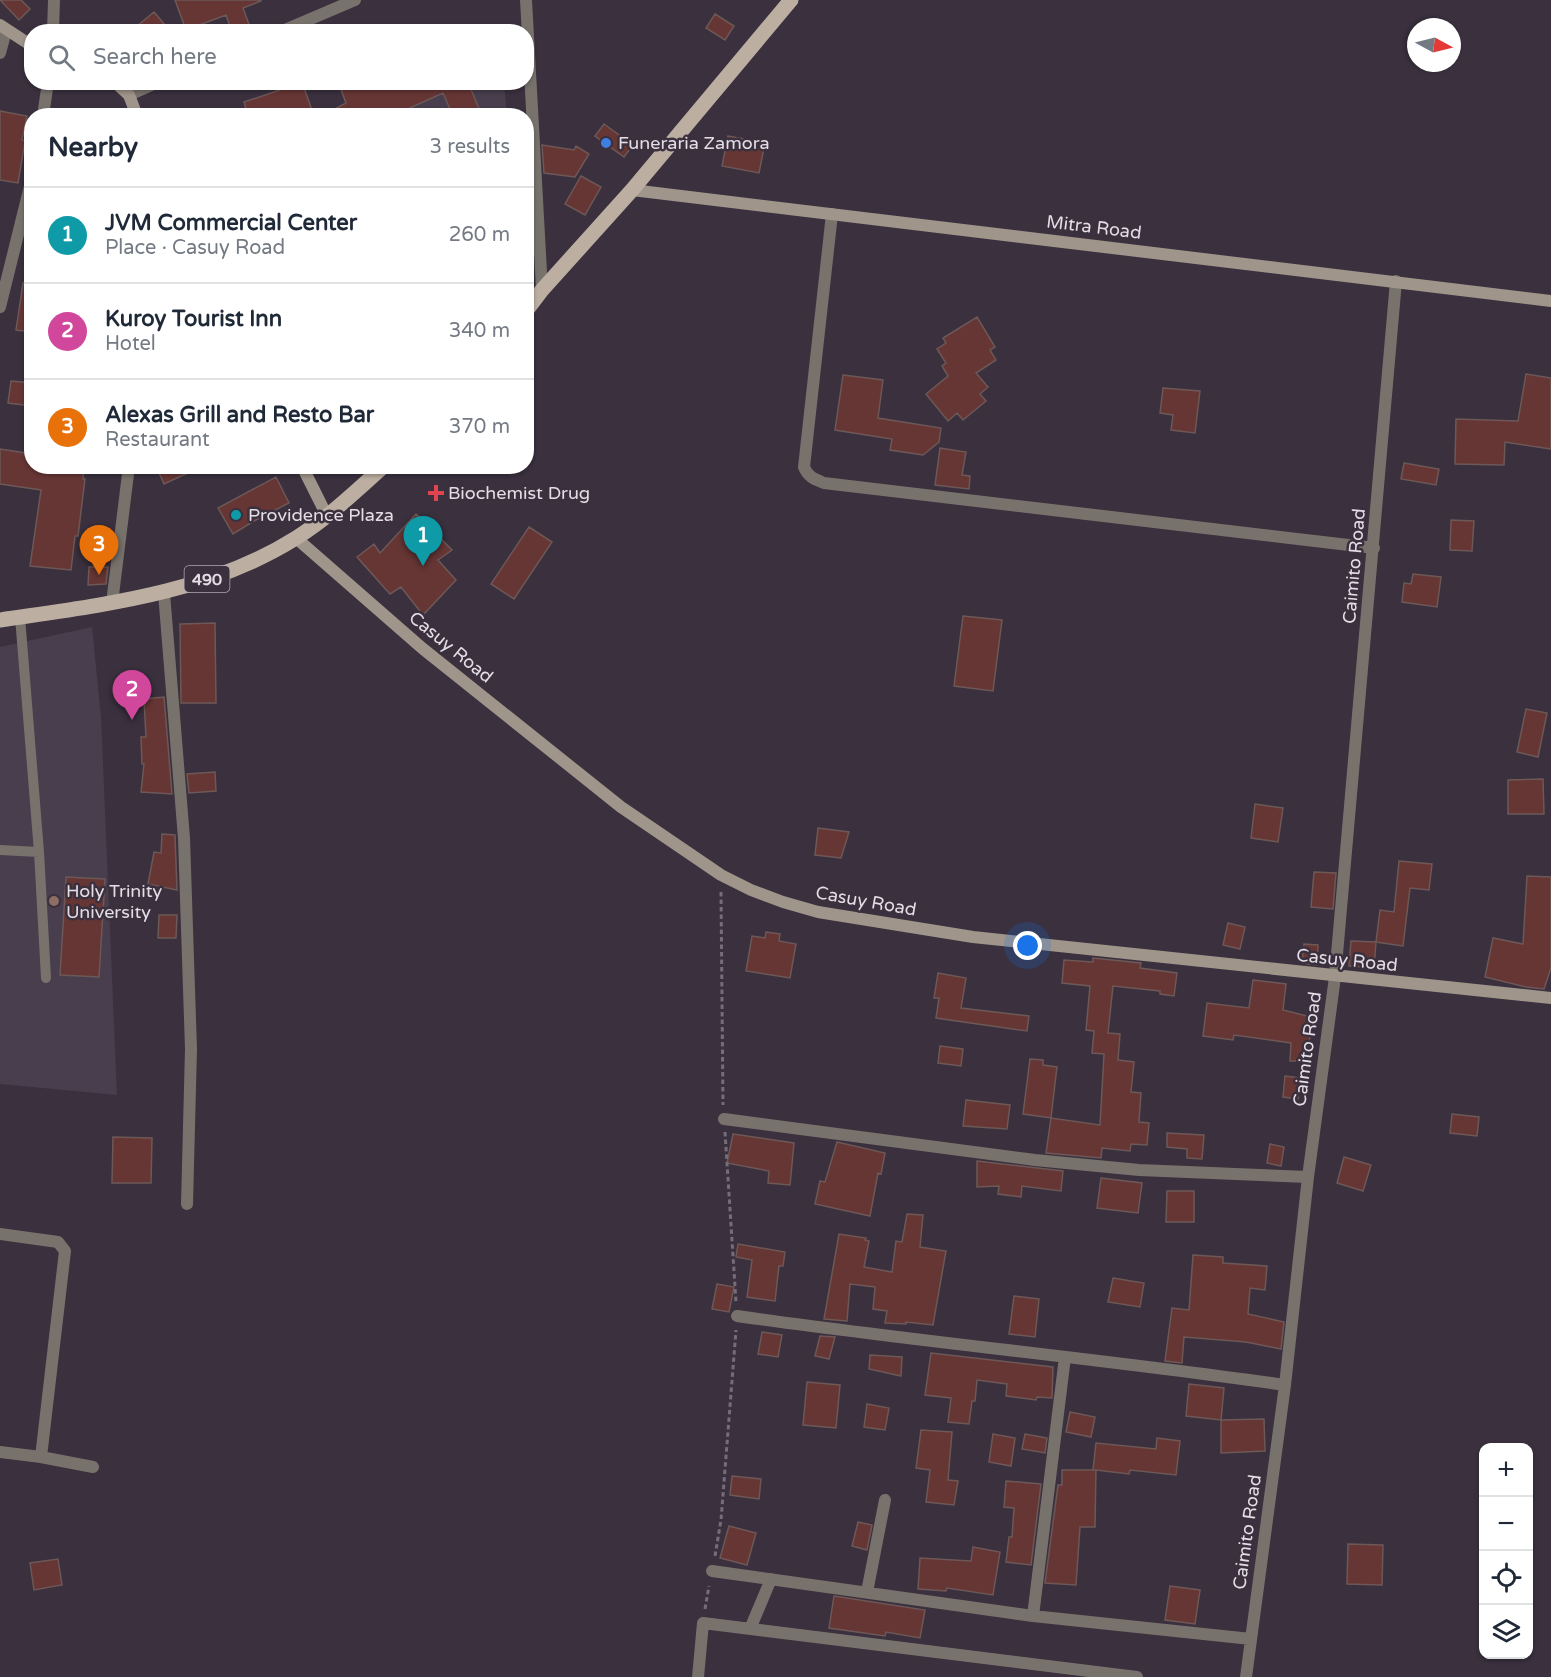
<!DOCTYPE html>
<html lang="en">
<head>
<meta charset="utf-8">
<style>
	:root { --surface:#fff; --page:#f2f2f3; --text:#1f2937; --muted:#747a83; --line:#e0e1e3; --accent:#db2777 }
	body { margin:0; font-family:"Varela Round",sans-serif; background:var(--page); color:var(--text) }
	.controls { position:absolute; right:18px; bottom:18px; display:grid; overflow:hidden; border-radius:12px; box-shadow:0 2px 4px #0004 }
	.controls button { width:54px; height:54px; display:grid; place-items:center; padding:0; border:0; border-bottom:2px solid var(--line); background:var(--surface); color:var(--text); font:30px sans-serif }
	.compass { position:absolute; left:1407px; top:18px; width:54px; height:54px; border-radius:50%; background:var(--surface); box-shadow:0 2px 4px #0004; rotate:97deg }
	.you { position:absolute; left:1028px; top:946px; width:21px; height:21px; margin:-15px; border:4px solid #fff; border-radius:50%; background:#1a73e8; box-shadow:0 0 0 9px #1a73e833 }
	.badge { display:grid; place-items:center; width:39px; height:39px; border-radius:50%; background:var(--accent); color:#fff; font-size:20px; font-weight:700 }
	.pin { position:absolute; translate:-50% -50px; filter:drop-shadow(0 2px 3px #0008) }
	.pin::after { content:''; position:absolute; top:32px; width:21px; height:18px; background:inherit; clip-path:polygon(0 0,100% 0,50% 100%) }
	.list { margin:0; padding:0; list-style:none }
	h2 { display:flex; justify-content:space-between; align-items:center; height:78px; margin:0; padding:0 24px; font-size:26px }
	h2 small { font-size:20px; font-weight:400; color:var(--muted) }
	.list li { display:grid; grid-template-columns:39px 1fr auto; gap:18px; align-items:center; box-sizing:border-box; height:96px; padding:0 24px; border-top:2px solid var(--line) }
	.list b { display:block; font-size:22px; white-space:nowrap }
	.list p { margin:0; font-size:20px; white-space:nowrap; color:var(--muted) }
	.list em { font-size:20px; font-style:normal; color:var(--muted) }
	.icon { flex:none; width:33px; height:33px; fill:none; stroke:currentColor; stroke-width:2; stroke-linecap:round; stroke-linejoin:round }
	.map { position:relative; flex:none; width:1551px; height:1677px; overflow:hidden }
	.search { position:absolute; background:var(--surface); box-shadow:0 2px 4px #0004; left:24px; top:24px; width:510px; height:66px; display:flex; align-items:center; gap:15px; box-sizing:border-box; padding:0 21px; border-radius:24px; color:var(--muted); font-size:22px }
	.panel { position:absolute; background:var(--surface); box-shadow:0 2px 4px #0004; left:24px; top:108px; width:510px; height:366px; border-radius:24px }
	.map>svg:first-child { display:block }
	.education { fill:#483e4d }
	.building { fill:#663635; stroke:#6d5857; stroke-width:1.5 }
	.lines { fill:none; stroke-linecap:round; stroke-linejoin:round }
	.path { stroke:#766d79; stroke-width:3; stroke-dasharray:4.5 3; stroke-linecap:butt }
	.lane { stroke:#78726c; stroke-width:10 }
	.street { stroke:#78726c; stroke-width:12 }
	.secondary { stroke:#9f958a; stroke-width:12 }
	.primary { stroke:#bcafa2; stroke-width:15 }
	.shop-dot { fill:#3f7fe0; stroke:#3a303e; stroke-width:2 }
	.health-dot { fill:#e0444e; stroke:#3a303e; stroke-width:2 }
	.culture-dot { fill:#0f9aa8; stroke:#3a303e; stroke-width:2 }
	.education-dot { fill:#8d6e63; stroke:#3a303e; stroke-width:2 }
	.labels { text-anchor:middle; stroke-width:5; stroke-linejoin:round; paint-order:stroke }
	.shield { fill:#3a303e; stroke:#b0a9b4; stroke-width:1.5 }
	.shield-label { font-size:16px; font-weight:bold; fill:#e3dde6 }
	.poi-label { font-size:18px; fill:#e3dde6; stroke:#3a303e; text-anchor:start }
	.street-label { font-size:18px; fill:#e3dde6; stroke:#3a303e }
</style>
</head>
<body>
<div class="map">
<svg width="1551" height="1677" viewBox="0 0 1551 1677">
	<rect width="100%" height="100%" fill="#3a303e"/>
	<path class="education" d="M389 82 504 83 507 115 320 116Z
		M92 627 101 717 117 1095 0 1084V647Z"/>
	<path class="building" d="M0 0H21L30 9 19 20Z
		M175 0H261V1L243 8 250 27 232 32 226 15 186 30Z
		M154 12 165 25 158 32H130Z
		M715 14 734 26 725 40 706 28Z
		M278 82H302L314 116H248L244 102 280 90Z
		M338 82H468L482 116H453L443 93 392 116H322L346 103Z
		M0 111 27 116 22 140 25 141 18 183 0 180Z
		M604 124 633 145 624 157 595 136Z
		M728 136 765 143 759 173 722 166Z
		M542 145 574 150 576 146 589 154 575 177 544 173Z
		M581 176 601 187 585 215 565 204Z
		M23 283 32 284V332L16 330Z
		M977 317 995 347 990 350 996 360 976 373 988 387 980 394 986 401 963 420 957 413 948 421 926 394 948 376 942 366 946 363 937 349 946 343 943 338Z
		M1526 374 1551 378V449L1505 442 1504 465 1455 464 1456 419 1518 421Z
		M843 375 883 380 878 418 941 428 939 442 923 455 890 450 892 439 835 430Z
		M11 381 32 383V406L8 403Z
		M1163 388 1200 391 1195 433 1171 430 1173 415 1160 413Z
		M940 448 966 452 962 475 970 476 969 489 935 485Z
		M0 449 32 454V466H84L83 479H85L78 536H75L71 570 30 566 41 490 0 484Z
		M1404 463 1439 469 1436 485 1401 479Z
		M156 466H203L164 484Z
		M276 477 289 503 254 521 233 534 218 508Z
		M416 514 452 550 438 560 456 580 423 615 401 587 390 594 357 557 374 544 380 553Z
		M1451 520 1474 521 1472 551 1450 550Z
		M529 527 552 542 514 599 491 584Z
		M89 567H108L106 584 88 585Z
		M1413 574 1441 577 1437 607 1402 602 1404 583 1411 584Z
		M963 616 1002 620 993 691 954 686Z
		M215 623 216 703H181L180 624Z
		M164 697 172 794 141 792 144 764H142L141 737H146L144 699Z
		M1526 709 1547 713 1538 757 1517 752Z
		M215 772 216 791 189 793 187 774Z
		M1543 779 1544 814H1508V780Z
		M1255 804 1283 808 1278 842 1251 838Z
		M818 828 849 832 841 858 815 855Z
		M162 834 175 835 177 890 148 884 154 852 161 853Z
		M1399 861 1432 864 1429 890 1410 888 1403 946 1376 942 1380 910 1394 912Z
		M1314 872 1336 873 1333 909 1311 907Z
		M1527 876 1551 877V968L1544 989 1526 987 1485 977 1493 938 1523 944Z
		M66 877 105 879 99 977 60 975Z
		M159 915H177L176 938H158Z
		M1228 923 1245 927 1240 949 1223 945Z
		M766 932 780 934 779 941 796 944 790 978 746 971 752 936 765 938Z
		M1351 941 1376 942 1374 968 1349 966Z
		M1304 944 1318 945 1317 965 1302 963Z
		M1093 958 1141 963 1140 968 1177 973 1174 996 1160 994V991L1113 986 1108 1033 1120 1034 1118 1060 1134 1062 1131 1092 1141 1093 1139 1122 1149 1123 1147 1145 1131 1144 1130 1151 1102 1148 1101 1158 1046 1153 1051 1118 1100 1125 1104 1054 1092 1053 1094 1031 1086 1030 1090 986 1062 983 1064 960 1093 962Z
		M938 973 966 978 961 1008 1029 1016 1027 1031 936 1018 939 998H934Z
		M1253 980 1286 984 1283 1010 1315 1018 1307 1049V1061H1290L1291 1043 1234 1035 1233 1040 1203 1036 1207 1003 1249 1008Z
		M940 1046 963 1049 961 1066 938 1063Z
		M1030 1059 1043 1060V1065L1057 1067 1051 1118 1023 1114Z
		M1285 1076 1300 1078 1298 1099 1283 1097Z
		M966 1100 1010 1105 1007 1129 963 1126Z
		M1452 1114 1479 1117 1477 1136 1450 1133Z
		M1167 1133 1204 1135 1202 1159 1187 1158V1149L1167 1147Z
		M733 1134 794 1143 790 1185 768 1183 769 1171 727 1163Z
		M113 1137 152 1138 151 1183H112Z
		M837 1142 885 1153 881 1174 878 1173 870 1216 815 1204 820 1181 825 1182Z
		M1270 1144 1284 1147 1281 1166 1267 1163Z
		M1344 1157 1371 1165 1363 1191 1337 1183Z
		M977 1161 1063 1171 1061 1191 1022 1186 1021 1197 998 1194 999 1186 977 1187Z
		M1101 1178 1142 1183 1138 1213 1097 1208Z
		M1167 1191H1194V1222H1166Z
		M907 1214 923 1215 920 1247 946 1251 933 1325 906 1322V1324L885 1323 887 1311 873 1309 875 1287 850 1284 847 1321 824 1319 839 1234 866 1238 865 1240 869 1241 864 1267 892 1272 896 1241 902 1242Z
		M738 1244 785 1252 783 1266H779L775 1301 747 1297 752 1260 736 1257Z
		M1193 1255 1223 1257V1263L1267 1266 1265 1290 1250 1288 1248 1314 1284 1322 1281 1349 1246 1342 1184 1337 1182 1363 1165 1361 1172 1308 1189 1310Z
		M1113 1278 1144 1283 1140 1307 1108 1302Z
		M717 1284 734 1287 729 1312 712 1309Z
		M1014 1296 1039 1299 1035 1337 1009 1334Z
		M762 1332 782 1335 778 1357 758 1354Z
		M820 1336 835 1337 829 1359 815 1356Z
		M931 1353 1053 1367 1052 1398 1037 1397 1036 1400 1006 1396 1007 1384 977 1380 975 1401H972L969 1424 948 1422 951 1398 925 1395Z
		M870 1355 902 1357 901 1376 869 1369Z
		M807 1382 840 1385 836 1428 803 1425Z
		M1189 1384 1224 1388 1221 1420 1186 1416Z
		M867 1404 889 1408 885 1430 864 1427Z
		M1070 1412 1095 1417 1091 1437 1066 1432Z
		M1264 1419 1265 1451 1221 1453V1420Z
		M921 1430 952 1432 948 1480 958 1481 954 1505 926 1502 930 1470 916 1468Z
		M993 1434 1015 1438 1011 1466 989 1462Z
		M1025 1434 1047 1438 1045 1453 1022 1449Z
		M1157 1438 1180 1441 1176 1475 1130 1470 1129 1474 1096 1470 1095 1527H1080L1076 1585 1045 1583 1058 1485H1062V1470H1096H1093L1096 1443 1156 1449Z
		M732 1476 761 1479 759 1499 730 1495Z
		M1006 1481 1041 1484 1031 1565 1006 1562 1009 1537H1012L1014 1508 1004 1507Z
		M858 1522 872 1525 867 1550 852 1546Z
		M729 1526 756 1533 747 1565 720 1558Z
		M1348 1544 1383 1545 1382 1585 1347 1584Z
		M973 1547 1000 1552 993 1595 947 1588 946 1591 918 1589 920 1558 971 1561Z
		M58 1559 62 1585 34 1590 30 1563Z
		M1170 1586 1200 1590 1195 1624 1165 1620Z
		M834 1596 925 1610 920 1638 886 1632 885 1636 829 1628Z"/>
	<g class="lines">
		<path class="path" d="M721 892 723 1105
			M725 1132 736 1302
			M715 1556 721 1520 736 1330
			M705 1609 709 1586"/>
		<path class="lane" d="M20 617 39 852 46 978
			M0 850 39 852"/>
		<path class="street" d="M526 0 542 290
			M53 32 54 0
			M280 32 355 0
			M0 53 6 31
			M129 95 158 82
			M43 116 48 82
			M832 214 804 467C808 477 814 479 824 483L1374 548
			M0 307 32 178
			M164 593 184 838 191 1049 187 1204
			M112 603 129 466
			M724 1119 1035 1160 1139 1170 1308 1177
			M0 1234 58 1242 65 1251 41 1457
			M737 1316C920 1342 1103 1359 1285 1385
			M0 1452 41 1457 93 1467
			M712 1571 1033 1616 1251 1639
			M867 1592 885 1500
			M1033 1616 1065 1357
			M750 1629 771 1579
			M698 1677 703 1623 1137 1677
			M1246 1677 1285 1385 1308 1177 1335 977 1396 281"/>
		<path class="secondary" d="M0 25 32 46
			M115 82 129 95 137 116
			M632 190 1551 301
			M302 466 327 516
			M296 538 422 648 621 807 721 875 751 890 783 902 818 912 973 937 1551 998"/>
		<path class="primary" d="M526 311 542 290 632 190 791 0
			M0 620C101 605 207 594 296 538 328 518 356 491 384 466"/>
	</g>
	<circle class="shop-dot" cx="606" cy="143" r="6"/>
	<path class="health-dot" d="M433 484h6v6h6v6h-6v6h-6v-6h-6v-6h6z"/>
	<circle class="culture-dot" cx="236" cy="515" r="6"/>
	<circle class="education-dot" cx="54" cy="901" r="6"/>
	<g class="labels">
		<rect class="shield" x="184.5" y="566" width="45" height="26" rx="4.5"/>
		<g class="shield-label">
			<text x="207" y="585">490</text>
		</g>
		<g class="poi-label">
			<text x="618" y="149">Funeraria Zamora</text>
			<text x="448" y="499">Biochemist Drug</text>
			<text x="248" y="521">Providence Plaza</text>
			<text x="66" y="897">Holy Trinity<tspan x="66" dy="21">University</tspan></text>
		</g>
		<g class="street-label">
			<text transform="translate(1094 227) rotate(7)" y="6">Mitra Road</text>
			<text transform="translate(1354 566) rotate(-85)" y="6">Caimito Road</text>
			<text transform="translate(451 647) rotate(39)" y="6">Casuy Road</text>
			<text transform="translate(866 901) rotate(10)" y="6">Casuy Road</text>
			<text transform="translate(1347 960) rotate(6)" y="6">Casuy Road</text>
			<text transform="translate(1307 1049) rotate(-82)" y="6">Caimito Road</text>
			<text transform="translate(1247 1532) rotate(-82)" y="6">Caimito Road</text>
		</g>
	</g>
</svg>
<div class="controls">
<button>+</button>
<button>−</button>
<button><svg class="icon" aria-label="locate" viewBox="0 0 24 24"><circle cx="12" cy="12" r="6"/><path d="M12 2v4M12 18v4M2 12h4M18 12h4"/></svg></button>
<button><svg class="icon" aria-label="layers" viewBox="0 0 24 24"><path d="M12 4l9 5-9 5-9-5zM3 14l9 5 9-5"/></svg></button>
</div>
<svg class="compass" viewBox="-18 -18 36 36"><path d="M0-13l5 13h-10z" fill="#e53935"/><path d="M0 13l5-13h-10z" fill="#747a83"/></svg>
<div class="you"></div>
<div class="pin badge" style="left:423px;top:566px;background:#0f9aa8">1</div>
<div class="pin badge" style="left:132px;top:720px;background:#d1479c">2</div>
<div class="pin badge" style="left:99px;top:575px;background:#e8710a">3</div>
<div class="search"><svg class="icon" aria-label="search" viewBox="0 0 24 24"><circle cx="10" cy="10" r="6"/><path d="M15 15l6 6"/></svg>Search here</div>
<section class="panel">
<h2>Nearby<small>3 results</small></h2>
<ul class="list">
<li><span class="badge" style="background:#0f9aa8">1</span><div><b>JVM Commercial Center</b><p>Place · Casuy Road</p></div><em>260 m</em></li>
<li><span class="badge" style="background:#d1479c">2</span><div><b>Kuroy Tourist Inn</b><p>Hotel</p></div><em>340 m</em></li>
<li><span class="badge" style="background:#e8710a">3</span><div><b>Alexas Grill and Resto Bar</b><p>Restaurant</p></div><em>370 m</em></li>
</ul>
</section>
</div>
</body>
</html>
